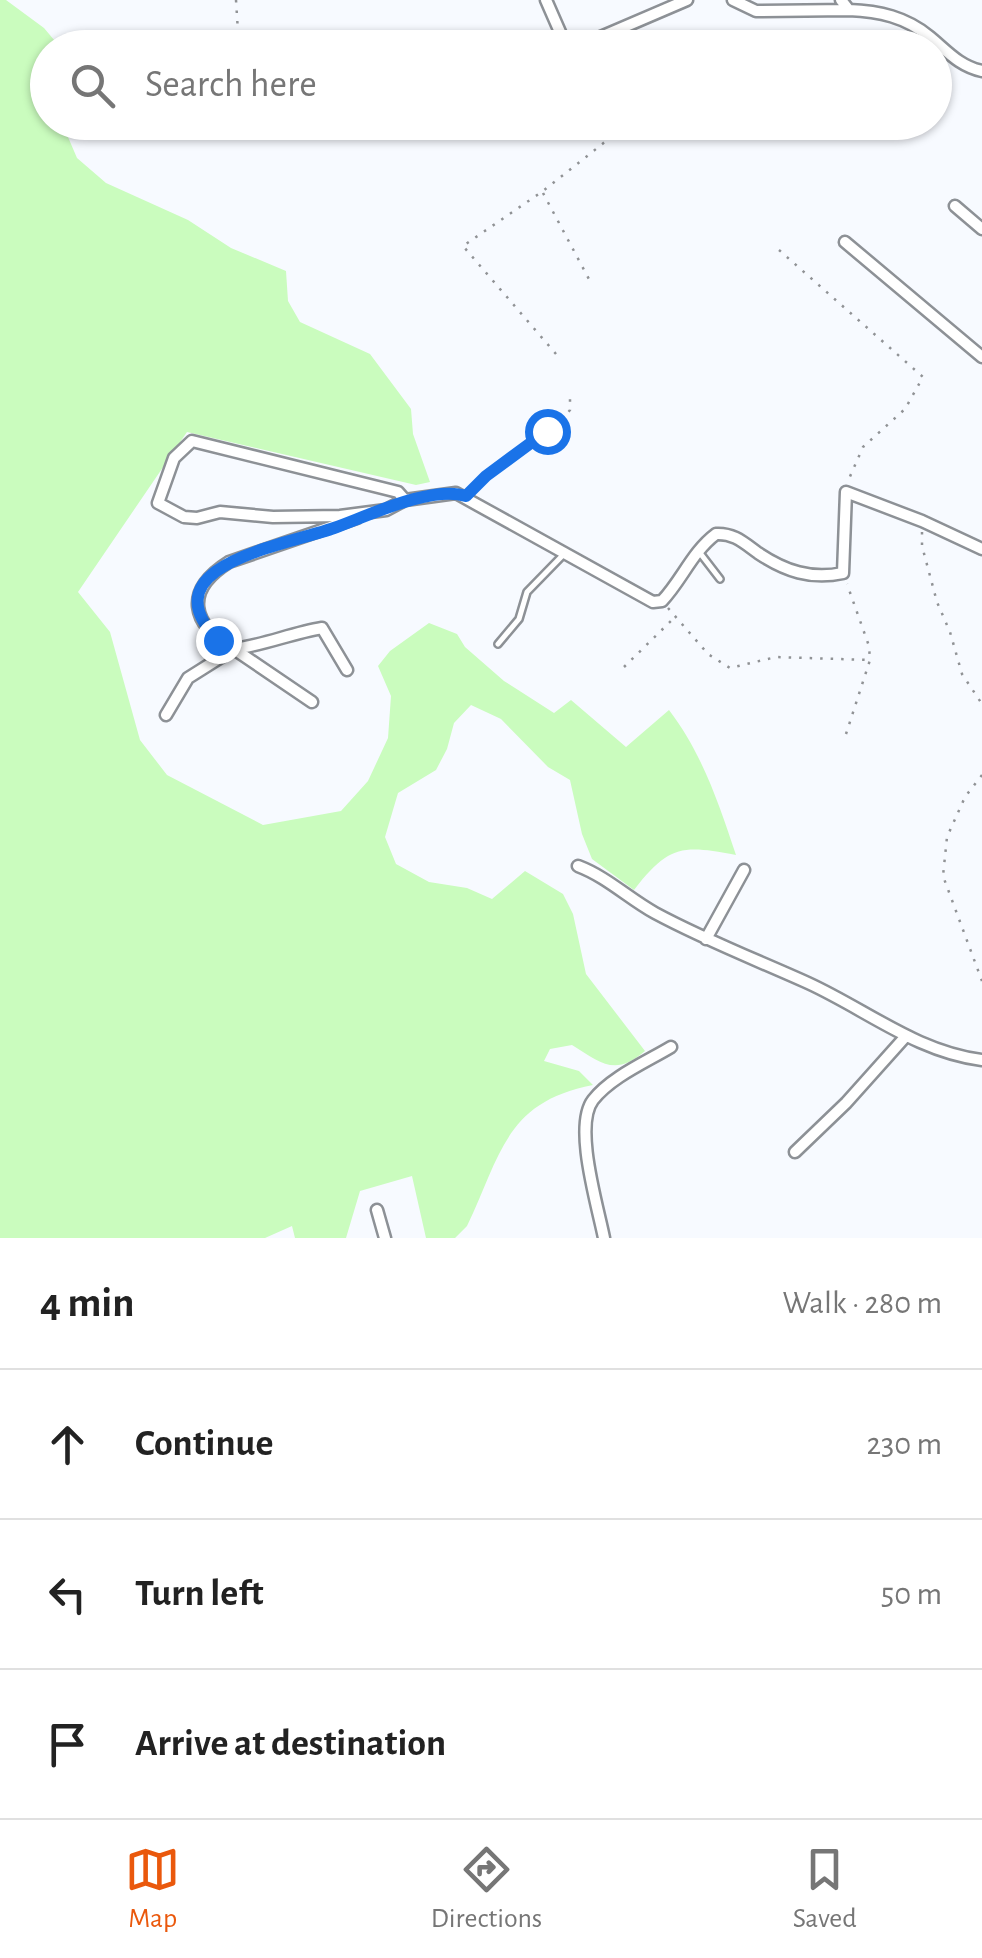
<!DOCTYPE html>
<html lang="en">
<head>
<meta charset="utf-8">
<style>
	:root { --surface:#fff; --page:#f6f6f6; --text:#222; --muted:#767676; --line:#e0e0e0; --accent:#ea580c }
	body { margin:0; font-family:"Alegreya Sans",sans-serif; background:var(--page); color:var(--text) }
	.stop { position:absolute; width:30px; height:30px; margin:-22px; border:8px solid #1a73e8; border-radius:50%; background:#fff }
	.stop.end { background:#1a73e8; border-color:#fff; box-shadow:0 2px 10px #0008 }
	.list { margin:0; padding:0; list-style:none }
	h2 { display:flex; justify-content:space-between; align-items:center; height:130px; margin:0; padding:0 40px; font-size:42px }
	h2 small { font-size:32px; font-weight:400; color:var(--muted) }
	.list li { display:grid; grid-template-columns:65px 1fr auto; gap:30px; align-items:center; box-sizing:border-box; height:150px; padding:0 40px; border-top:2px solid var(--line) }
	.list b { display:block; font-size:38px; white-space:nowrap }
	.list em { font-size:32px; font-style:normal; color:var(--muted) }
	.icon { flex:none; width:55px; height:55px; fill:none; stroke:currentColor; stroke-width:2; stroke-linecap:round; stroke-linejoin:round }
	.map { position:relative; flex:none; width:982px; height:1238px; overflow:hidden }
	.search { position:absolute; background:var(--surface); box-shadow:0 2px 8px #0004; left:30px; right:30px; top:30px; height:110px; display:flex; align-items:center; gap:25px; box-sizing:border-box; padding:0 35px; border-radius:55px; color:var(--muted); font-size:38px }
	.sheet { height:580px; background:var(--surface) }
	nav { display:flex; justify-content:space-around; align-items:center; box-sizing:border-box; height:140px; border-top:2px solid var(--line); background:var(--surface); font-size:28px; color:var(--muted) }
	nav a { display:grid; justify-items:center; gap:5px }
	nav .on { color:var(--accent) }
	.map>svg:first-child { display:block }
	.green { fill:#cafcbe }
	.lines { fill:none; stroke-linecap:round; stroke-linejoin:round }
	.lane-casing { stroke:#8d9196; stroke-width:10 }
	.street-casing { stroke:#8d9196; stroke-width:15 }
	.path { stroke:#909295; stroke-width:2.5; stroke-dasharray:2.5 8; stroke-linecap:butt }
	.lane { stroke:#fff; stroke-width:5 }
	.street { stroke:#fff; stroke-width:10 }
	.route { stroke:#1a73e8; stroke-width:12 }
</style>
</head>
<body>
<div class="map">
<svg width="982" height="1238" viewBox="0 0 982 1238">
	<rect width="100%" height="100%" fill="#f7faff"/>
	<path class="green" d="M0 0H6L44 28 60 47 48 48V122L62 123 77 158 106 183 188 220 231 248 286 271 288 301 300 322 370 354 411 409 413 434 430 482 416 485 187 432 78 592 110 632 140 740 167 775 263 825 341 811 368 781 388 738 391 696 378 666 390 651 429 623 457 634 465 647 504 681 554 713 571 700 626 747 669 710C702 753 719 804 736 855 682 845 669 845 634 890L592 859 582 834 570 780 548 767 501 719 471 705 454 723 447 749 436 770 398 793 385 837 396 864 429 882 467 888 492 899 525 871 563 894 573 914 586 974 645 1051C615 1077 601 1063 572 1045L550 1049 544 1061 579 1071 593 1085C505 1102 501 1155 467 1226L455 1238H426L412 1176 360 1191 346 1238H295L292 1226 265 1238H0Z"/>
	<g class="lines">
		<defs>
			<path id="lane" d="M700 553 720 579
				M498 644 519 619 527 592 564 554"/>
			<path id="street" d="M546 0 567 48
				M733 0 756 11 849 10
				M841 0 849 10C879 11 906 17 930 37 947 51 959 66 982 71
				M575 48 687 0
				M955 206 982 229
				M845 242 982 357
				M405 500 398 492 382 488 192 441 174 458 158 503 184 517 197 518 220 512 273 517 340 516 386 510 405 500 456 493 653 602 662 601C682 580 692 552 716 534 734 533 744 543 758 553 785 571 811 580 843 573L846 492 922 521 982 549
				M347 670 322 628C292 633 264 645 234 649 191 624 183 591 229 562L357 518
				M166 715 188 678 234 649 312 702
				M578 866C607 877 628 898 655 913 705 940 757 960 808 983 867 1010 917 1052 982 1060
				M706 939 744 870
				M795 1152 846 1103 906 1036
				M377 1210 385 1238
				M604 1238C598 1207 573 1126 593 1100 611 1077 646 1062 671 1047"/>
		</defs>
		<use href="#lane" class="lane-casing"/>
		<use href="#street" class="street-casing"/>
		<path class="path" d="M236 0 239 48
			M777 48H832
			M543 193 590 281
			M779 250 923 377 905 409 863 447 848 481
			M556 354 463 246 543 191 630 122
			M471 491 560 422 570 410V396
			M922 532V546L937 602 950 632 962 674 982 704
			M668 608 708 654 730 668 776 657 870 660
			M624 667 674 618
			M846 734 870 660 869 646 847 584
			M982 775 965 797 947 837 943 876 982 981"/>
		<use href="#lane" class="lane"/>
		<use href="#street" class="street"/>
	</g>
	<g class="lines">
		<path class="route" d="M218 640C145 565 287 545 334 528 368 516 431 485 466 496L486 476 547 431"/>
	</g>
</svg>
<div class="stop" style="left:547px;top:431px"></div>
<div class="stop end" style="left:218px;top:640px"></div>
<div class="search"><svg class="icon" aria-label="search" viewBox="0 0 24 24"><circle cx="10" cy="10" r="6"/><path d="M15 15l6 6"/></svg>Search here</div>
</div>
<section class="sheet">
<h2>4 min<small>Walk · 280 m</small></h2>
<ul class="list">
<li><svg class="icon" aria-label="ahead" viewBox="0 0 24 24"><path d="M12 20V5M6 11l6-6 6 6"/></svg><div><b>Continue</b></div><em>230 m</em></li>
<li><svg class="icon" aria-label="left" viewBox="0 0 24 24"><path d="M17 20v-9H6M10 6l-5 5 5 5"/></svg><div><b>Turn left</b></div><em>50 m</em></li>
<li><svg class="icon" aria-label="arrive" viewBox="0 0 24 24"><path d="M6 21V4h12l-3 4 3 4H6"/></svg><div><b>Arrive at destination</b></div></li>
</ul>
</section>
<nav>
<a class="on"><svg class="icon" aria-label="map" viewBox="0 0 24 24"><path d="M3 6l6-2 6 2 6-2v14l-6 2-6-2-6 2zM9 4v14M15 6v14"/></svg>Map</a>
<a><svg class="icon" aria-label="directions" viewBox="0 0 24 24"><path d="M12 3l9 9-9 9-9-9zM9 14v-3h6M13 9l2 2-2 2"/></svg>Directions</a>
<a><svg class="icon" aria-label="saved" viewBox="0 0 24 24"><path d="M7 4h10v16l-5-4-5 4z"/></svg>Saved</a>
</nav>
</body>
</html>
